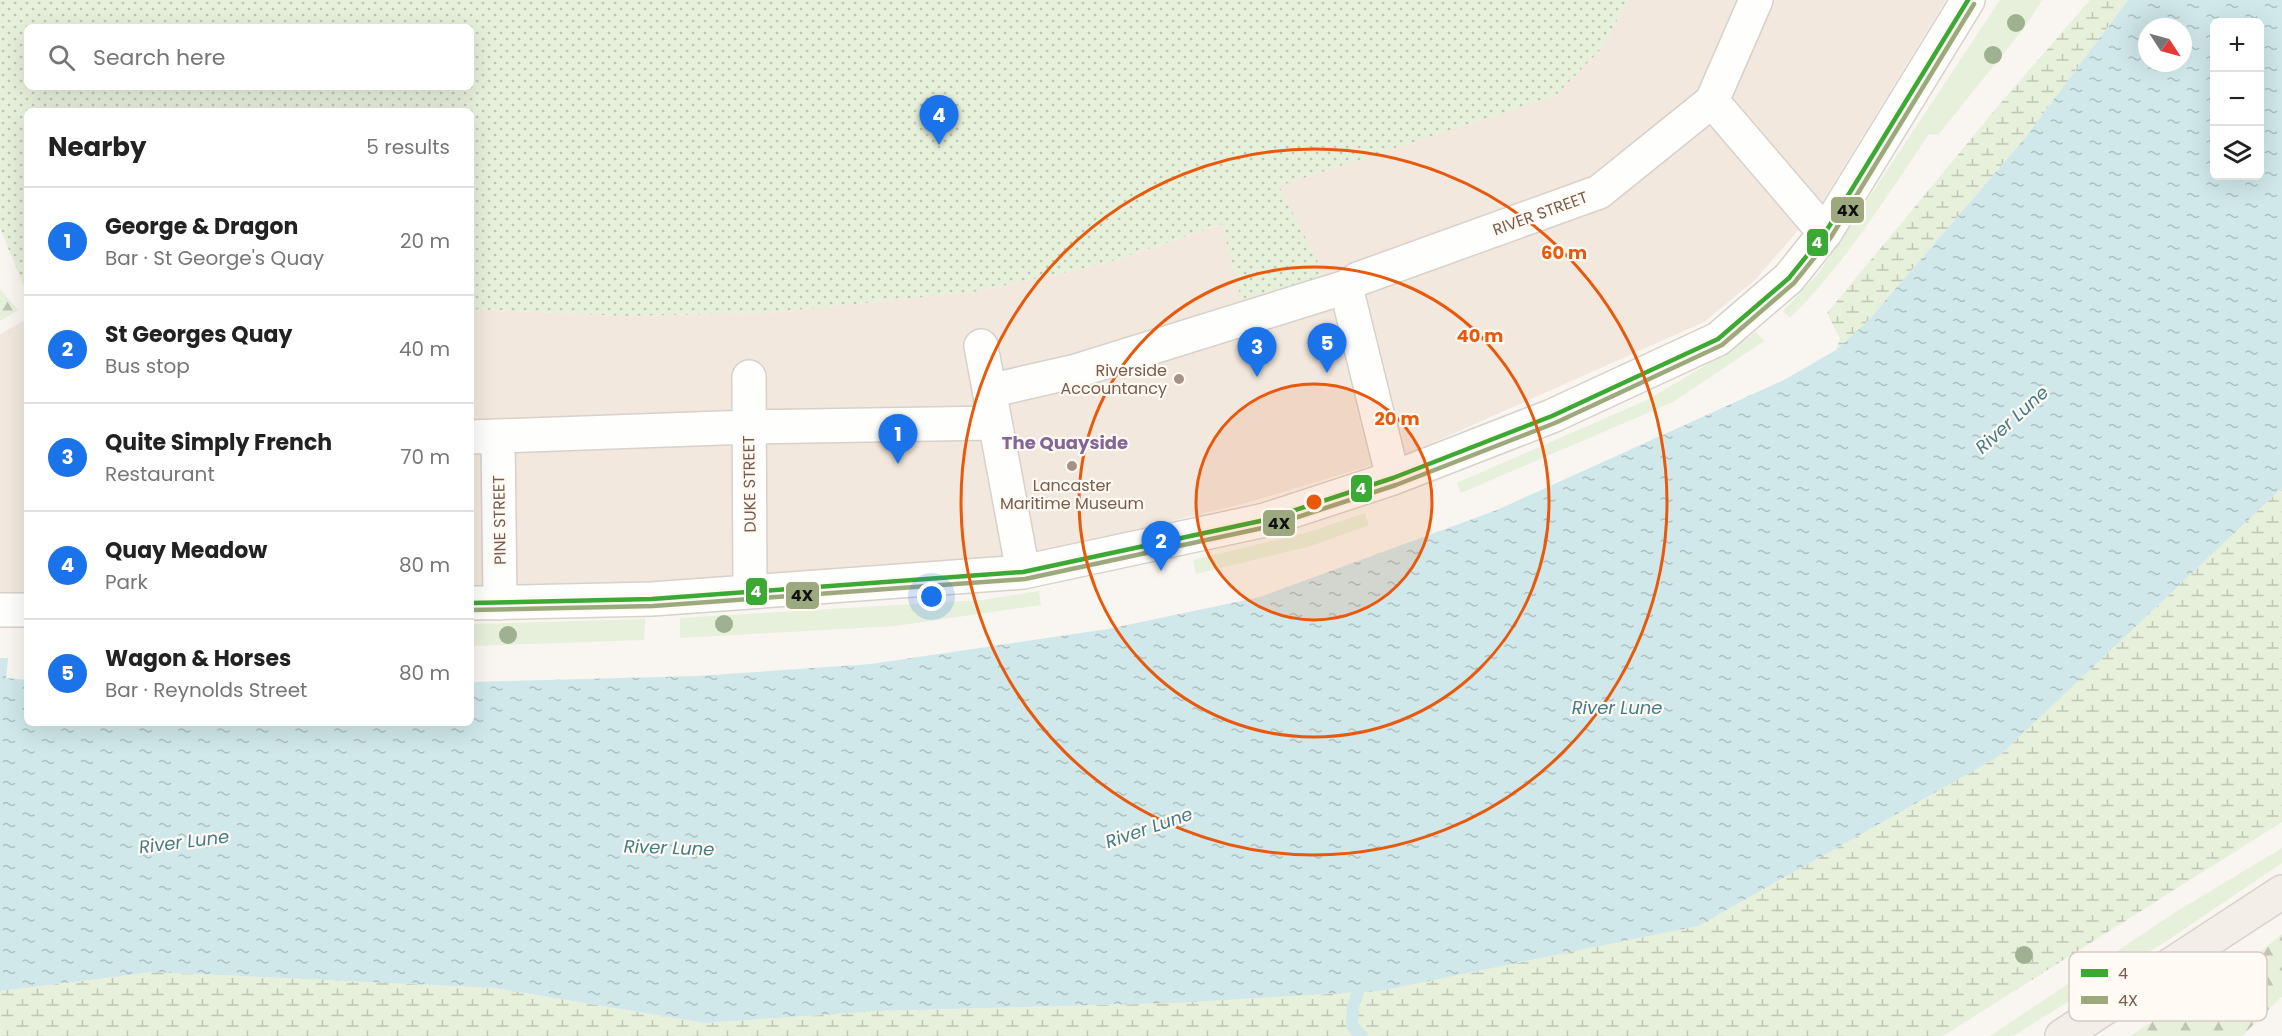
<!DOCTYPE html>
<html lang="en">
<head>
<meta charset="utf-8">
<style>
	:root { --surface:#fff; --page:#f2f2f2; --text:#222; --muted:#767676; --line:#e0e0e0; --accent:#1a73e8 }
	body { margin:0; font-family:Poppins,sans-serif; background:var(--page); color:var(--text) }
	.controls { position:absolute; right:18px; top:18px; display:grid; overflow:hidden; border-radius:9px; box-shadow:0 6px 24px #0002 }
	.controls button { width:54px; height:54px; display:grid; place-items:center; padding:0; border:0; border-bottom:2px solid var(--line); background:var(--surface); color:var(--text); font:30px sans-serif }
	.compass { position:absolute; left:2138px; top:18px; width:54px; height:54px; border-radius:50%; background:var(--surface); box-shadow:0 6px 24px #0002; rotate:126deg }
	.you { position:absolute; left:932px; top:597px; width:21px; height:21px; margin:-15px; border:4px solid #fff; border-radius:50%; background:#1a73e8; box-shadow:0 0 0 9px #1a73e833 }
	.badge { display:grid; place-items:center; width:39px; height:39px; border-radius:50%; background:var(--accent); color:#fff; font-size:20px; font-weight:700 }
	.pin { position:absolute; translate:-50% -50px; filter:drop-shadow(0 2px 3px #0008) }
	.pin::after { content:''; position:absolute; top:32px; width:21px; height:18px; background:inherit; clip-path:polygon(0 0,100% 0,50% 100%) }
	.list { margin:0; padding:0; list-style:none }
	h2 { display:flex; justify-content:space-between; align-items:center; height:78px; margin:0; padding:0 24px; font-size:26px }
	h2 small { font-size:20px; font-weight:400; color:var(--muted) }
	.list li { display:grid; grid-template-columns:39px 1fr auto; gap:18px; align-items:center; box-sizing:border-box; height:108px; padding:0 24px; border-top:2px solid var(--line) }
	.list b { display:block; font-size:22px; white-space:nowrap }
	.list p { margin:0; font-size:20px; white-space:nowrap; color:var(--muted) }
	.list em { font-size:20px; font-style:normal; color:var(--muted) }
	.icon { flex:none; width:33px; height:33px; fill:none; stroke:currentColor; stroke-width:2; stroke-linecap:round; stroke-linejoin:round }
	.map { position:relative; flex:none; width:2282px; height:1036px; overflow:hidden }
	.search { position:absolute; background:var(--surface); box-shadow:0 6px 24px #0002; left:24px; top:24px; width:450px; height:66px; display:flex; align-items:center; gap:15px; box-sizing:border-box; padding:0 21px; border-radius:9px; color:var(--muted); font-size:22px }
	.panel { position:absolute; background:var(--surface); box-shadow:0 6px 24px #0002; left:24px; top:108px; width:450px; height:618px; border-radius:9px }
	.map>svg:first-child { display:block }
	.residential { fill:#f2e8de }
	.grass { fill:#e7f0db }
	.forest { fill:url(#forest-firs) }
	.wetland { fill:url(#wetland-marsh) }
	.park { fill:url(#park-dots); fill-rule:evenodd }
	.water { fill:url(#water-ripples); fill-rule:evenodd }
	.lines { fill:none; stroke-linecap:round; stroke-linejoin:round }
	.stream { stroke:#d0e8ea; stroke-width:12 }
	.minor-casing { stroke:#d7d1cb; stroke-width:36 }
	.major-casing { stroke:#dad1cc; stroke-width:36 }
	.minor { stroke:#fefefd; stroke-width:33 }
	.major { stroke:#f3eee8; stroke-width:33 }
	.bus-1-casing { stroke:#fffaf3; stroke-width:9 }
	.bus-2-casing { stroke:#fffaf3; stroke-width:9 }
	.bus-1 { stroke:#3aaa35; stroke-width:4.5 }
	.bus-2 { stroke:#9ca97e; stroke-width:4.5 }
	.tree { fill:#9eb190 }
	.ring { fill:none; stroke:#e8590c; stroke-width:3 }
	.poi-dot { fill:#a69286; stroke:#fffaf3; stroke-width:2 }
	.labels { text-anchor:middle; stroke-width:4.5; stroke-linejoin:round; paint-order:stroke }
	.street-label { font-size:16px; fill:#7a5c4d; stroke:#fffaf3 }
	.poi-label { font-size:16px; fill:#7a5c4d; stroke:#fffaf3; text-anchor:end }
	.water-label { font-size:18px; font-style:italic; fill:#437c86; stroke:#fffaf3 }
	.neighbourhood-label { font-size:18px; font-weight:bold; fill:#846695; stroke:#fffaf3 }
	.key { fill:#fffaf3; stroke:#d7cbc1; stroke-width:1.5 }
	.key-label { font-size:16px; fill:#7a5c4d }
	.centre { fill:#e8590c; stroke:#fffaf3; stroke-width:3 }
	.ring-label { font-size:18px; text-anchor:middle; font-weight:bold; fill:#e8590c; stroke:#fffaf3; stroke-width:4.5; stroke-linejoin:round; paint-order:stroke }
	.line-badge { stroke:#fffaf3; stroke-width:2 }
	.badge-label { font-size:16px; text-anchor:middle; font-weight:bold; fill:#fff }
	.pale-badge-label { font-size:16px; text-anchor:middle; font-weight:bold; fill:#111 }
</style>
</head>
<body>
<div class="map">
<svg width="2282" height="1036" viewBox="0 0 2282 1036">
	<defs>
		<pattern id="forest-firs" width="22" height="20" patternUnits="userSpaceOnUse" patternTransform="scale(1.5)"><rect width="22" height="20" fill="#e7f0db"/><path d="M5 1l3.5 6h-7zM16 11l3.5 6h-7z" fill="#c0c6b4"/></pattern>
		<pattern id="wetland-marsh" width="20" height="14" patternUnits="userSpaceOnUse" patternTransform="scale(1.5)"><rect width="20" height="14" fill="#e7f0db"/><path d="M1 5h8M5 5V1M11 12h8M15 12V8" fill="none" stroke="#c0c6b4"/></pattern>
		<pattern id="park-dots" width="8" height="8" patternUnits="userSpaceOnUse" patternTransform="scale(1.5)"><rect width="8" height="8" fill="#e7f0db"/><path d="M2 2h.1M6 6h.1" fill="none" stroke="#c0c6b4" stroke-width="1.8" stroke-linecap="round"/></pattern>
		<pattern id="water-ripples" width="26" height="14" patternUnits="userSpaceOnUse" patternTransform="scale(1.5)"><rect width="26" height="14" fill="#d0e8ea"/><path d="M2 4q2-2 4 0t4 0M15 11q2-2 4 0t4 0" fill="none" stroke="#aebfc0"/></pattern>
	</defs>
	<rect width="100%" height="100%" fill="#f9f5f0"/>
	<path class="residential" d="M1628 0H1946L1821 204 1755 280 1704 322 1405 455 1250 502 1022 557 760 579 471 589V309L623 316 767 313 973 292 1100 265 1223 224 1241 299 1278 186 1555 96 1602 48Z
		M27 319V599H0V334Z"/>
	<path class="grass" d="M2000 0H2042L2024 28 1938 135 1929 134C1886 197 1845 264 1790 318L1783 311 1819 273Z
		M1756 332 1764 341 1673 402 1461 493 1457 483 1647 400 1723 355Z
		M1365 513 1369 525 1311 546 1196 574 1193 560 1306 533Z
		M1039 591 1041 605 895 626 680 638V618L982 600Z
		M645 619 644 640 471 646V624Z
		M2282 848V863L2168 940 2013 1036H1990L2174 913Z"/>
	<path class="forest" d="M0 289 18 310 0 321Z
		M2282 934V996L2242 1036H2130L2254 957Z"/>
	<path class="wetland" d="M2090 0H2128L2025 138 1867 322 1836 350 1840 339 1827 313 1999 105Z
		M2282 488V822L1943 1036H0V991L154 972 495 988 705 1023 880 1011 1175 1003 1380 991 1698 926 1998 757Z"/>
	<path class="park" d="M0 0H1628L1602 48 1555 96 1279 186 1326 278 1241 299 1222 224 1100 265 973 292 767 313 623 316 471 309V111H27V294L0 228ZM27 27H471V87H27Z"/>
	<path class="water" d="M2128 0H2282V488L1998 757 1698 926 1380 991 1175 1003 880 1011 705 1023 495 988 154 972 0 991V658H8L6 678 27 680V723H471V682L697 676 871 664 1108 629 1260 597 1497 510 1784 380 1836 350 1867 322 2025 138ZM2214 22H2260V176H2214ZM2147 27H2183V63H2147Z"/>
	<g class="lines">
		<path class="stream" d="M1358 993 1353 1006 1352 1026 1362 1036"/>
		<defs>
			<path id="minor" d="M1712 101 1825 233
				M1346 287 1393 478
				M981 346 1023 572
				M749 377 750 592
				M989 391 1076 371 1346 287 1358 279 1599 192 1712 101 1756 0
				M471 437 749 427 994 423
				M498 437 500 603
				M471 603 652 599 1023 572 1265 520 1393 478 1552 416 1718 339 1789 278 1825 233 1968 0
				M0 610H27"/>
			<path id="major" d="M2062 1036 2282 892"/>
		</defs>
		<use href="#minor" class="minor-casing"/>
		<use href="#major" class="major-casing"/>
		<use href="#minor" class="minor"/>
		<use href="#major" class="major"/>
		<defs>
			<path id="bus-1" d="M471 603 652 599 1023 572 1265 520 1393 478 1552 416 1718 339 1789 278 1825 233 1968 0"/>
			<path id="bus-2" d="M471 610 653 606 1025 579 1267 527 1396 485 1555 423 1722 345 1794 283 1831 237 1974 4"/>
		</defs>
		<use href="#bus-1" class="bus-1-casing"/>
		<use href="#bus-2" class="bus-2-casing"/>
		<use href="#bus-1" class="bus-1"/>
		<use href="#bus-2" class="bus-2"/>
	</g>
	<g class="tree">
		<circle cx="2016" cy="23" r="9"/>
		<circle cx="1993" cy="55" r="9"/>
		<circle cx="724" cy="624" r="9"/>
		<circle cx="508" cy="635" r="9"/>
		<circle cx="2024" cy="955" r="9"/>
	</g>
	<circle cx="1314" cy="502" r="118" fill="#e8590c" fill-opacity=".12"/>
	<g class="ring">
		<circle cx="1314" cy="502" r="118"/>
		<circle cx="1314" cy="502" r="235"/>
		<circle cx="1314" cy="502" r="353"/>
	</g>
	<g class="poi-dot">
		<circle cx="1179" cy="379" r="6"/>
		<circle cx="1072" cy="466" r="6"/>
	</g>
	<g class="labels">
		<g class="street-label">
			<text transform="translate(1540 213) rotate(-20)" y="6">RIVER STREET</text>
			<text transform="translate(749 484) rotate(-91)" y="6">DUKE STREET</text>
			<text transform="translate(499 520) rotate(-91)" y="6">PINE STREET</text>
		</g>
		<g class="poi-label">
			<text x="1167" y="376">Riverside<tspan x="1167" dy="18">Accountancy</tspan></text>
			<text x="1072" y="491" text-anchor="middle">Lancaster<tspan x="1072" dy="18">Maritime Museum</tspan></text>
		</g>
		<g class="water-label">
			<text transform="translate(2012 420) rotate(-42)" y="6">River Lune</text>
			<text x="1617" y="714">River Lune</text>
			<text transform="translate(1149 828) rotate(-19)" y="6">River Lune</text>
			<text transform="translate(184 842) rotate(-7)" y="6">River Lune</text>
			<text transform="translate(669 848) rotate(2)" y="6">River Lune</text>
		</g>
		<g class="neighbourhood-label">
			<text x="1065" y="449">The Quayside</text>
		</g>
	</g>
	<rect x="2069" y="952" width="198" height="69" rx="9" class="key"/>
	<rect x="2081" y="969" width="27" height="8" fill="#3aaa35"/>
	<rect x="2081" y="996" width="27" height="8" fill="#9ca97e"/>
	<g class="key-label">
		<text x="2118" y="979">4</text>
		<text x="2118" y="1006">4X</text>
	</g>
	<circle cx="1314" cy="502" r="9" class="centre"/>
	<g class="ring-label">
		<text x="1564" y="259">60 m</text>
		<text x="1480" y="342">40 m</text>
		<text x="1397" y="425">20 m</text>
	</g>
	<g class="line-badge">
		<rect x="1830" y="196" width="35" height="28" rx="6" fill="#9ca97e"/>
		<rect x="1806" y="228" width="23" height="29" rx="6" fill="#3aaa35"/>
		<rect x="1350" y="474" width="23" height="29" rx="6" fill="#3aaa35"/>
		<rect x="1262" y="509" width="34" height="28" rx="6" fill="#9ca97e"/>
		<rect x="745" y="577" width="23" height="29" rx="6" fill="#3aaa35"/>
		<rect x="785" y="581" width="35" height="29" rx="6" fill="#9ca97e"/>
	</g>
	<g class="badge-label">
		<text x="1817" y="248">4</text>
		<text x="1361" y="494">4</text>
		<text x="756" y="597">4</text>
	</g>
	<g class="pale-badge-label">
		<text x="1848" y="216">4X</text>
		<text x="1279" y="529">4X</text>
		<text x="802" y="601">4X</text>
	</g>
</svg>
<div class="controls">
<button>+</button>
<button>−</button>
<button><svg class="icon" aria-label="layers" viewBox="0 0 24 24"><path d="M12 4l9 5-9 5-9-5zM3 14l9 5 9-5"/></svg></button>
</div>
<svg class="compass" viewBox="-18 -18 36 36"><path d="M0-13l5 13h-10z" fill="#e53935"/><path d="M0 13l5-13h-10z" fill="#767676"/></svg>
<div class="you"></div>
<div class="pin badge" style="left:898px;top:464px">1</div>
<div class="pin badge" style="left:1161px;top:571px">2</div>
<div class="pin badge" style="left:1257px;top:377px">3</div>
<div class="pin badge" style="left:939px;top:145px">4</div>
<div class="pin badge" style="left:1327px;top:373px">5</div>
<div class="search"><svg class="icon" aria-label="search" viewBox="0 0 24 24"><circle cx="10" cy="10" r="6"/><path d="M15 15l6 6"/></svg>Search here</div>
<section class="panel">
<h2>Nearby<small>5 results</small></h2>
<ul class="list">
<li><span class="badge">1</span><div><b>George &amp; Dragon</b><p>Bar · St George's Quay</p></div><em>20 m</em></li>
<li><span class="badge">2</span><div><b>St Georges Quay</b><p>Bus stop</p></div><em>40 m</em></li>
<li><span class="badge">3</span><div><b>Quite Simply French</b><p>Restaurant</p></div><em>70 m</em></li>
<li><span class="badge">4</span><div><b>Quay Meadow</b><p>Park</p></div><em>80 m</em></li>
<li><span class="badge">5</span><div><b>Wagon &amp; Horses</b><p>Bar · Reynolds Street</p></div><em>80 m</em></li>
</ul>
</section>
</div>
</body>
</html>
